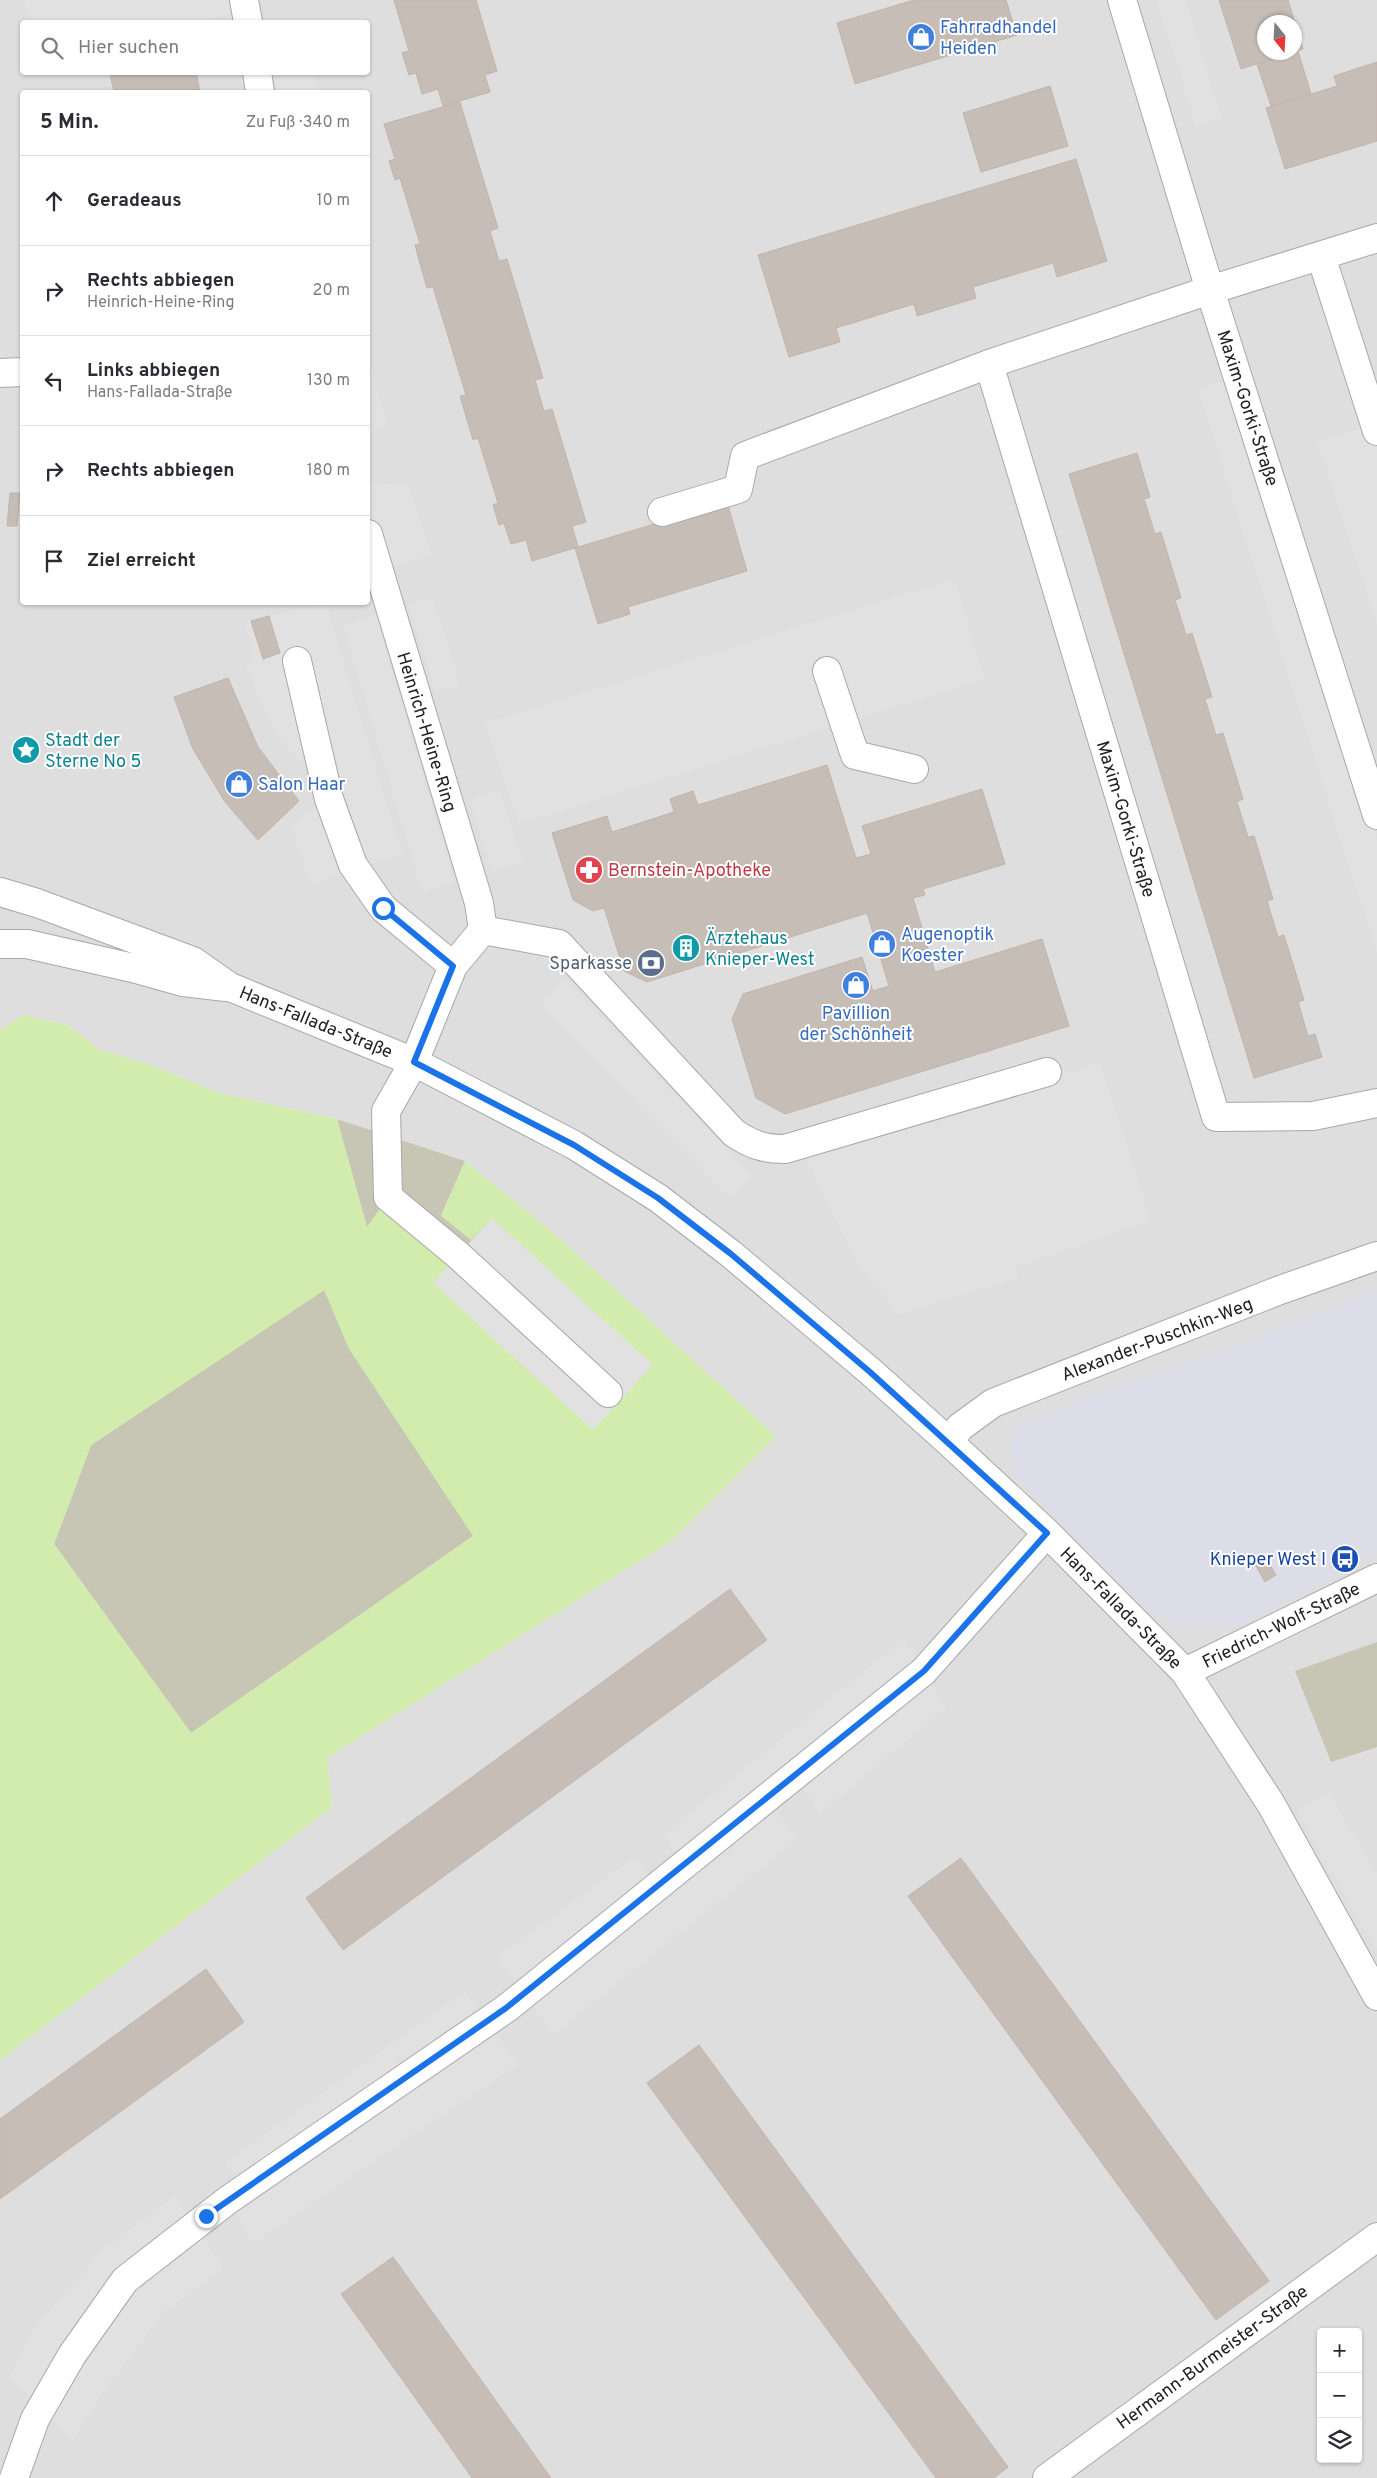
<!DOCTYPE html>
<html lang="de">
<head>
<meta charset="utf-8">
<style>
	:root { --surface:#fff; --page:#f7f7f7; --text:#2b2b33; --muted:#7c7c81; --line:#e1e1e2 }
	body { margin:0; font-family:Overpass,sans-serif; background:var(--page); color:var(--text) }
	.controls { position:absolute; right:15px; bottom:15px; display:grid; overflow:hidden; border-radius:5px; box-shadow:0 1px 4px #0004 }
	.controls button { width:45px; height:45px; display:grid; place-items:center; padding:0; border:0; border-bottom:1px solid var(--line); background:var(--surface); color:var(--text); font:25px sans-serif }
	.compass { position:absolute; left:1257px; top:15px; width:45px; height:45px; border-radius:50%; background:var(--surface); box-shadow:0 1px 4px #0004; rotate:162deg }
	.stop { position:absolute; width:15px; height:15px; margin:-11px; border:4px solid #1a73e8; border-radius:50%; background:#fff }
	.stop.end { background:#1a73e8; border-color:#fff; box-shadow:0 1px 5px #0008 }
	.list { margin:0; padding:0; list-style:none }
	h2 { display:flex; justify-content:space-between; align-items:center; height:65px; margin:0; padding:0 20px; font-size:21px }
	h2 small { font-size:16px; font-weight:400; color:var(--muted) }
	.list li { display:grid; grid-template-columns:32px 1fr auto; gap:15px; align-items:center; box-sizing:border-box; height:90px; padding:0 20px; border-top:1px solid var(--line) }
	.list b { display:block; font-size:19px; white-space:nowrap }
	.list p { margin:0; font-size:16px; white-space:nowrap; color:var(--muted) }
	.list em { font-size:16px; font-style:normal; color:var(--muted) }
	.icon { flex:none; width:28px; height:28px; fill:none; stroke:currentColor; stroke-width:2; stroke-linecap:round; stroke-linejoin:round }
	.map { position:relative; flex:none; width:1377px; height:2478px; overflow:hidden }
	.search { position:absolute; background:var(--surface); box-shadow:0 1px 4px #0004; left:20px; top:20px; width:350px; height:55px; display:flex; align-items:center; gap:12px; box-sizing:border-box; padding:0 18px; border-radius:5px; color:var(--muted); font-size:19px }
	.panel { position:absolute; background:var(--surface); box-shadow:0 1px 4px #0004; left:20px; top:90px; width:350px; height:515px; border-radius:5px }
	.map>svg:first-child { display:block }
	.residential { fill:#dfdede; fill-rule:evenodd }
	.construction { fill:#c7c5b3 }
	.grass { fill:#d1ecad; fill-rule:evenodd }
	.parking { fill:#e1e1e1 }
	.plaza { fill:#dcdde8 }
	.building { fill:#c7bdb7; stroke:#c4b3a9 }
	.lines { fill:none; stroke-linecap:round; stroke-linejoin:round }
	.minor-casing { stroke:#a8a8a8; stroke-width:30 }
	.minor { stroke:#fff; stroke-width:28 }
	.route { stroke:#1a73e8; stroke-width:6 }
	.labels { text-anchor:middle; stroke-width:4; stroke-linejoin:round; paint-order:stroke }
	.shop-label { font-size:18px; fill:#366cbe; stroke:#fff; text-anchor:start }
	.street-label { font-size:18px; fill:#212121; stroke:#fff }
	.culture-label { font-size:18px; fill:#0d838f; stroke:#fff; text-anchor:start }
	.health-label { font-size:18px; fill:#be3a42; stroke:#fff; text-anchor:start }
	.service-label { font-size:18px; fill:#4e5e75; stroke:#fff; text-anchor:end }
	.transit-label { font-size:18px; fill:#164399; stroke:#fff; text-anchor:end }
</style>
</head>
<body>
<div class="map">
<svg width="1377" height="2478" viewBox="0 0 1377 2478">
	<rect width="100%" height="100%" fill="#f2eee8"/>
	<path class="residential" d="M0 0H1377V2478H0V2060L332 1807 327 1758 671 1541 776 1436 557 1236 465 1161 337 1119 220 1093 150 1065 99 1049 68 1025 24 1015 0 1030ZM22 22H368V72H22ZM1264 22H1294V52H1264ZM22 92H368V602H22ZM1321 2332H1358V2459H1321Z"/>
	<path class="construction" d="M337 1119 465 1161 441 1216 492 1218 473 1536 191 1733 54 1544 91 1445 324 1290 367 1228Z
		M1377 1642V1747L1331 1762 1295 1671Z"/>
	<path class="grass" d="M24 1015 68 1025 99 1049 150 1065 220 1093 337 1119 367 1227 388 1197 458 1255 433 1283 491 1219 471 1240 441 1216 465 1161 557 1236 776 1436 671 1541 327 1758 332 1807 0 2060V1030ZM324 1290 349 1349 473 1536 191 1733 54 1544 91 1445Z"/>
	<path class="parking" d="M24 0H244L245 9 203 22H28Z
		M1157 0H1185L1222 118 1196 126Z
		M257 73H315L321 92H260Z
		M368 362 388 427 368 433Z
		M1231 379 1377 840V955L1198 389Z
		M1377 422V627L1318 441Z
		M368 482 409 485 432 557 378 569 368 534Z
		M954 579 985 679 518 824 486 723Z
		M433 597 460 685 436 692 409 605Z
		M326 604 402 854 311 885 292 828 330 794 278 736 246 667 254 660 244 622Z
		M376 616 454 882 422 892 343 626Z
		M500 791 522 862 492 871 470 800Z
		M565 979 752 1175 728 1198 540 1002Z
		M1100 1063 1151 1221 1016 1267 1019 1277 899 1315 856 1263 806 1158Z
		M492 1218 653 1365 593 1430 433 1283Z
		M903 1639 947 1708 821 1813 793 1777 767 1797 798 1839 553 2035 496 1957 636 1856 656 1887 683 1865 664 1834Z
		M1330 1794 1377 1874V1951L1297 1811Z
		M465 1991 519 2064 254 2243 228 2200 244 2189 225 2162Z
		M174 2196 224 2268 163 2313 99 2398 74 2441 9 2376 37 2325 102 2250Z"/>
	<path class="plaza" d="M1377 1290V1551L1243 1625H1187L1170 1622 1154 1611 1019 1477 1010 1451 1011 1436 1017 1423 1232 1347Z"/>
	<path class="building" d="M394 0H476L497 71 485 75 490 92 443 106 438 89 422 94 416 73 409 75 402 53 409 51Z
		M914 0H1006L1017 35 855 84 837 23Z
		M1219 0H1288L1303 49 1294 52V22H1264V52H1293L1241 69Z
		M1298 51 1311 94 1271 106 1257 64Z
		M1377 62V141L1285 169 1266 108 1337 86 1334 76Z
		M119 72H196L200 92H114L110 74Z
		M1050 86 1068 146 981 172 963 113Z
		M460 102 498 228 490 231 499 261 507 259 543 378 535 380 544 411 552 409 586 522 572 526 578 547 532 561 526 540 511 544 504 523 499 525 493 505 498 503 478 438 473 440 460 396 466 395 433 287 427 288 421 267 415 245 420 244 400 178 395 180 389 161 395 159 384 124Z
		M1076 159 1107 261 1057 277 1053 263 973 287 976 298 917 316 914 304 836 328 840 342 789 357 758 255Z
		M1137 453 1150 497 1144 499 1155 534 1161 532 1181 598 1175 600 1186 635 1192 633 1212 697 1205 699 1216 735 1223 733 1243 799 1237 802 1248 837 1254 836 1273 899 1267 901 1278 937 1284 935 1304 1000 1298 1002 1308 1036 1315 1034 1322 1057 1254 1078 1069 474Z
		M10 493H20L17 526H7Z
		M727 502 747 571 628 607 630 614 598 624 575 548Z
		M269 616 280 653 263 659 251 621Z
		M228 678 258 747 299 801 258 840 225 802 193 749 174 697Z
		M827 765 856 858 871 854 862 826 982 789 1005 864 923 889 925 895 913 898 935 972 1042 939 1069 1026 785 1114 756 1098 732 1019 743 994 862 957 873 991 889 986 867 913 647 982 624 971 604 908 593 911 573 900 552 833 607 816 612 832 674 812 670 799 693 791 698 805Z
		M1267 1560 1276 1575 1265 1582 1256 1566Z
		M730 1589 767 1640 343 1950 306 1898Z
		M961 1858 1269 2281 1216 2320 908 1896Z
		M206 1969 244 2022 0 2199V2119Z
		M699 2045 1008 2467 994 2478H936L647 2083Z
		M393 2257 551 2478H472L441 2434 341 2294Z"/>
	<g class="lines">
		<defs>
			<path id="minor" d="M244 0 248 22
				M1122 0 1210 290 1377 815
				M257 72 260 92
				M1321 256 1377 431
				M989 364 1216 1117 1313 1116 1377 1103
				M0 373 22 372
				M662 512 738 489 745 456 989 364 1210 290 1377 238
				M368 534 479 903 483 930 559 944 734 1133C752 1145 764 1149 785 1149L1047 1072
				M297 661 329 799 353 865 383 908 453 966
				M827 671 855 755 914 769
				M0 892 37 903 193 961 230 987 414 1062 574 1145 658 1198 731 1254 871 1372 949 1442 1047 1533 1185 1672 1271 1804 1377 1996
				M483 930 453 966 414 1062 386 1111 388 1197 458 1255 608 1393
				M0 944H27L133 968 183 982 226 987
				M949 1442 960 1427 993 1403 1280 1290 1377 1256
				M1185 1672 1377 1578
				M14 2478 35 2419 72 2355 125 2280 228 2200 507 2008 669 1877 924 1671 1047 1533
				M1047 2478 1377 2237"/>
		</defs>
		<use href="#minor" class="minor-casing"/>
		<use href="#minor" class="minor"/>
	</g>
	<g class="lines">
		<path class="route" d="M206 2216 506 2008 924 1671 1047 1533 870 1372 731 1254 658 1198 574 1145 414 1062 453 966 383 908"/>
	</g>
	<defs>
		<symbol id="shop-disc" viewBox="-11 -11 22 22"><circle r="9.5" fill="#3f7fe0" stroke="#fff"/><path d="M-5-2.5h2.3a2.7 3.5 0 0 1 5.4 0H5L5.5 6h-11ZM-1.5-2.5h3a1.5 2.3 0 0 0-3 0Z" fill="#fff"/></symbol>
		<symbol id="sight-disc" viewBox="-11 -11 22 22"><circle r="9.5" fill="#0f9aa8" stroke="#fff"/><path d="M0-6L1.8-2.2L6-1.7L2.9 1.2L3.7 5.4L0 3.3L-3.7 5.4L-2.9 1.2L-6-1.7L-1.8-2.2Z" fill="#fff"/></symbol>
		<symbol id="pharmacy-disc" viewBox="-11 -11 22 22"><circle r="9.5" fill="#e0444e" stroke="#fff"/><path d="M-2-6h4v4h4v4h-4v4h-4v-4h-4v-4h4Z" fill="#fff"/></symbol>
		<symbol id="building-disc" viewBox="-11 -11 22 22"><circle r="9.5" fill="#0f9aa8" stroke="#fff"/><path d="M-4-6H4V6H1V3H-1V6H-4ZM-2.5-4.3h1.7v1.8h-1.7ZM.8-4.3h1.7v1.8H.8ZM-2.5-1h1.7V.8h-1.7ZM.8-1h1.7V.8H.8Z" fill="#fff"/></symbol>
		<symbol id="bank-disc" viewBox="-11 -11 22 22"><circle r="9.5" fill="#5c6f8a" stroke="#fff"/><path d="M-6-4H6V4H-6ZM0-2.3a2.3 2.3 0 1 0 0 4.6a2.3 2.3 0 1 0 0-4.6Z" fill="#fff"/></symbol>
		<symbol id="bus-disc" viewBox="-11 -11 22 22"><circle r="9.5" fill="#1a4fb4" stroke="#fff"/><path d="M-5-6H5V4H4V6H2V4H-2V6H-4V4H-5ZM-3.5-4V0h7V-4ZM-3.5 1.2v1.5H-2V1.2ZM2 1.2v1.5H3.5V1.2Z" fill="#fff"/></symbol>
	</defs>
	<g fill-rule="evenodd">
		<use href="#shop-disc" x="905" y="21" width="32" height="32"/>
		<use href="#sight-disc" x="10" y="734" width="32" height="32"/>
		<use href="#shop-disc" x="223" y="768" width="32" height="32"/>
		<use href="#pharmacy-disc" x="573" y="854" width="32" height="32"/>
		<use href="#shop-disc" x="866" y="928" width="32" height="32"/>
		<use href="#building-disc" x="670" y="932" width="32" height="32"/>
		<use href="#bank-disc" x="635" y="947" width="32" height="32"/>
		<use href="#shop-disc" x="840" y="969" width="32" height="32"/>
		<use href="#bus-disc" x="1329" y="1543" width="32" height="32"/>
	</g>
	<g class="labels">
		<g class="shop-label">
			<text x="940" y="33">Fahrradhandel<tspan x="940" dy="21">Heiden</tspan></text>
			<text x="258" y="790">Salon Haar</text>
			<text x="901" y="940">Augenoptik<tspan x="901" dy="21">Koester</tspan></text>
			<text x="856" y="1019" text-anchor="middle">Pavillion<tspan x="856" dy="21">der Schönheit</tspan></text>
		</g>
		<g class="street-label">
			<text transform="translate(1248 408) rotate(72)" y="6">Maxim-Gorki-Straße</text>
			<text transform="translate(427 732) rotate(73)" y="6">Heinrich-Heine-Ring</text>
			<text transform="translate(1126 819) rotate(73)" y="6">Maxim-Gorki-Straße</text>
			<text transform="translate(316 1022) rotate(22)" y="6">Hans-Fallada-Straße</text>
			<text transform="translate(1157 1339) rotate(-21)" y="6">Alexander-Puschkin-Weg</text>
			<text transform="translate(1121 1608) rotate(45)" y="6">Hans-Fallada-Straße</text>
			<text transform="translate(1281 1625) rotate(-26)" y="6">Friedrich-Wolf-Straße</text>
			<text transform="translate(1212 2357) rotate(-36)" y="6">Hermann-Burmeister-Straße</text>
		</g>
		<g class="culture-label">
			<text x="45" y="746">Stadt der<tspan x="45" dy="21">Sterne No 5</tspan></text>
			<text x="705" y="944">Ärztehaus<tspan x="705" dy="21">Knieper-West</tspan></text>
		</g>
		<g class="health-label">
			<text x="608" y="876">Bernstein-Apotheke</text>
		</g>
		<g class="service-label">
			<text x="632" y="969">Sparkasse</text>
		</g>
		<g class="transit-label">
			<text x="1326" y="1565">Knieper West I</text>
		</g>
	</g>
</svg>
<div class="controls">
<button>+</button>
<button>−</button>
<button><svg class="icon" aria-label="layers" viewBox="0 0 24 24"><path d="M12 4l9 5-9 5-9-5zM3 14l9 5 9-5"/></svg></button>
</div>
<svg class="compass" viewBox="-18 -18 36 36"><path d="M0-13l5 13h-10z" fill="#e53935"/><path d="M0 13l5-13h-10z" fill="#7c7c81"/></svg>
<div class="stop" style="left:383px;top:908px"></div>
<div class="stop end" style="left:206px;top:2216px"></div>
<div class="search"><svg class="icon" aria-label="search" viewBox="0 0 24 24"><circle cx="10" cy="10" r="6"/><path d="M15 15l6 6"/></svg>Hier suchen</div>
<section class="panel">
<h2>5 Min.<small>Zu Fuß · 340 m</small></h2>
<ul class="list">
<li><svg class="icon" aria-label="ahead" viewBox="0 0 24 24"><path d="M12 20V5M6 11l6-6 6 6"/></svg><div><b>Geradeaus</b></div><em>10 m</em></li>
<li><svg class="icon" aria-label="right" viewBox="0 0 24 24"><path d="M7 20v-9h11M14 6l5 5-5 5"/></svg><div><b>Rechts abbiegen</b><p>Heinrich-Heine-Ring</p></div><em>20 m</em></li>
<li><svg class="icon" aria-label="left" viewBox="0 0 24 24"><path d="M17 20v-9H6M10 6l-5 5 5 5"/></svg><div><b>Links abbiegen</b><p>Hans-Fallada-Straße</p></div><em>130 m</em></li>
<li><svg class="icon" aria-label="right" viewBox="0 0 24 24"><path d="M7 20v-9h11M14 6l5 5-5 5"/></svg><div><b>Rechts abbiegen</b></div><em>180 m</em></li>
<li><svg class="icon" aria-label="arrive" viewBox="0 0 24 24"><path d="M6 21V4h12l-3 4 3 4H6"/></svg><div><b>Ziel erreicht</b></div></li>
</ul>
</section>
</div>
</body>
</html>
